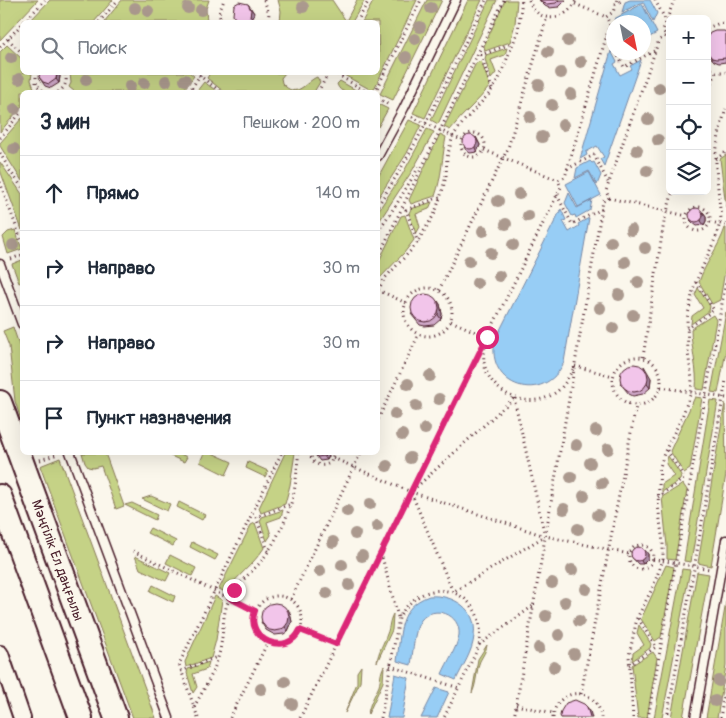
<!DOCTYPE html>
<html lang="ru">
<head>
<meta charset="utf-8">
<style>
	:root { --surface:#fff; --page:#f6f6f7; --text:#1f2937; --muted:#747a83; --line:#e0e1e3 }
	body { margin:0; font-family:Pangolin,sans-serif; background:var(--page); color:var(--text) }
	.controls { position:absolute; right:15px; top:15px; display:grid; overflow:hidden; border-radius:8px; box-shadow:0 5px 20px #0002 }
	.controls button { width:45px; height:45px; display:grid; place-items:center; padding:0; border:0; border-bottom:1px solid var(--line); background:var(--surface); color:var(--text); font:25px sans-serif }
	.compass { position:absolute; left:606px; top:15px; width:45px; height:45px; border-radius:50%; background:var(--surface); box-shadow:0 5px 20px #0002; rotate:147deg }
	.stop { position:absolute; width:15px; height:15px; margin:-11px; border:4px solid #db2777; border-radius:50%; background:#fff }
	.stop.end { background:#db2777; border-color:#fff; box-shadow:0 1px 5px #0008 }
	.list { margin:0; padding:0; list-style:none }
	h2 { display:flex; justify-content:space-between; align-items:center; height:65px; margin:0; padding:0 20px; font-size:21px }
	h2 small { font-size:16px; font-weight:400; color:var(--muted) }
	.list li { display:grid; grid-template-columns:32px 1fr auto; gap:15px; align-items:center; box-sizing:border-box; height:75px; padding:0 20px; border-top:1px solid var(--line) }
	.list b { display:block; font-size:19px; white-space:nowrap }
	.list em { font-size:16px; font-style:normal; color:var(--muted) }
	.icon { flex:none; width:28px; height:28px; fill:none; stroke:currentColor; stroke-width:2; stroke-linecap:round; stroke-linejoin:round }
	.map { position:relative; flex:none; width:726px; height:718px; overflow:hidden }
	.search { position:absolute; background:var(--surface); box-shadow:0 5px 20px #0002; left:20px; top:20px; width:360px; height:55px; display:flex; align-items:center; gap:12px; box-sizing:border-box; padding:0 18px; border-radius:8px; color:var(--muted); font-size:19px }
	.panel { position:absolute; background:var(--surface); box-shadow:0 5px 20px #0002; left:20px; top:90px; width:360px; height:365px; border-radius:8px }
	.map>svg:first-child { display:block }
	.green { fill:#c5d286; stroke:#887858 }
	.water { fill:#97cdf5; stroke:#7887a4 }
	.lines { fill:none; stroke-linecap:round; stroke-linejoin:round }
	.lane-casing { stroke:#4a1f2b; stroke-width:11 }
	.street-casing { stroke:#4a1f2b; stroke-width:20 }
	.secondary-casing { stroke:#4a1f2b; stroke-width:26 }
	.path { stroke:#4a1f2b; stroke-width:3; stroke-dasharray:1 4; stroke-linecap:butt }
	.lane { stroke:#fbf7ec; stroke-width:8 }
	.street { stroke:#fbf7ec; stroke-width:16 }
	.secondary { stroke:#fbf7ec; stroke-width:22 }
	.tree { fill:#ab998e }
	.wall { fill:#d0a9c9; stroke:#4a1f2b }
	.shaded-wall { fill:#a98aa4; stroke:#4a1f2b }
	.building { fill:#f2c5ea; stroke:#4a1f2b }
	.route { stroke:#db2777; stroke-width:6 }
	.labels { text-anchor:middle; stroke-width:4.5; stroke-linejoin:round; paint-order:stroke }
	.street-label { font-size:14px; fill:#4a1f2b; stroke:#fbf7ec }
</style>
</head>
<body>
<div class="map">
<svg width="726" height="718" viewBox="0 0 726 718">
	<rect width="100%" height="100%" fill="#fbf7ec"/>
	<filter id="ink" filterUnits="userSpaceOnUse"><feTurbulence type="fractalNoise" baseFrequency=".02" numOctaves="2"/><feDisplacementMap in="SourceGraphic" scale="10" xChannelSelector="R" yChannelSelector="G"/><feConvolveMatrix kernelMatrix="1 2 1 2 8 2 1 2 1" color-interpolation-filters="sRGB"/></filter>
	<g filter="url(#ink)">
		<path class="green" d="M0 0H38L0 40Z
			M50 0H113L94 22H29Z
			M122 0H209L206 9 207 22H104Z
			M278 0H332L346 21 357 0H365L352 22H280L281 11Z
			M374 0H417L373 91 344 75V73L360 74 378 72 379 62 378 22H362Z
			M427 0H442L393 100 380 94Z
			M468 0H482L425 118 413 113Z
			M489 0H497L438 124 431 120Z
			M505 0H517L515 24 510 42 485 51 484 46Z
			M7 45 22 59V72L32 73 31 80 35 91 22 92V106L0 132V52Z
			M507 48 505 55 491 60 496 73 491 79 485 59 486 55Z
			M481 61 490 86C478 102 462 114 450 130L444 127 476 63Z
			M189 72 194 76 182 92H75L69 87 71 83 70 73Z
			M210 73H285L281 78 282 83C297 101 306 81 317 77L320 82 314 92H224L207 78Z
			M340 81 359 92C350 93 340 94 337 84Z
			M204 82 218 92H196Z
			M378 104 388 109 378 127Z
			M22 118V181L0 146V143Z
			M409 120 421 125 407 153 378 198V177Z
			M427 129 434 132 412 171 378 223V211L402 175Z
			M440 134 446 137C442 157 442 177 435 196L411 204 409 200Z
			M726 155V207L720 159Z
			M0 162 22 194V230L0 170Z
			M432 202 429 209 416 214 420 227 416 234 409 213 411 209Z
			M405 215 414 240 404 253 378 280V263L401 216Z
			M725 228H726V265L720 300 712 304 699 282C705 263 719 247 725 228Z
			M15 230 22 249 8 254 3 237 8 232Z
			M22 260V282L19 283 12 264Z
			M698 288 710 306 709 311 691 324 692 316 703 308 695 295Z
			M726 312V351L718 393 711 392Z
			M713 315 716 320 704 390 696 389C698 369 691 349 691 329Z
			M13 327 22 354V423L15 401 9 346 3 331Z
			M695 397 702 398 690 469 684 473 670 451Z
			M710 400 718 401 691 562 684 561Z
			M725 403 726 474 711 566 698 563Z
			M82 453H105L124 506 116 509 101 466 93 468 88 467 85 463Z
			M164 453H178L187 457 184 462Z
			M204 453H212L232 462 226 475 200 462Z
			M285 453H295L290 485 285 504 261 513 259 508Z
			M668 456 681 475 680 480 662 492V484L674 476 666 464Z
			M60 458 156 718H133L40 466Z
			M248 462 268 471 265 477 246 468Z
			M683 484 687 490 675 560 667 559V546L662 497Z
			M151 496 170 504 167 511 142 499Z
			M179 502 205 515 202 520 177 507Z
			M132 503 157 515 155 520 125 505Z
			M283 510 281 517 267 522 271 535 267 541 260 521 262 517Z
			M255 523 264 548C253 565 237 576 225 592L219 589 251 525Z
			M150 528 176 541 173 546 147 533Z
			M192 542 218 555 215 560 190 547Z
			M170 555 196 568 192 576 166 563Z
			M135 556 170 573 166 581 140 569Z
			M666 565 674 567 661 637 655 641 641 619Z
			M682 569 690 570 662 718H654Z
			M697 572 709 574 683 718H671Z
			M153 585 175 596 173 602 150 591Z
			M215 596 222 600 216 640 211 658 186 667 185 662Z
			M726 602V666L717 718H706Z
			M393 614 392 630 377 662C378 652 384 643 387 634 390 627 389 621 393 614Z
			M639 625 651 644 650 648 632 661 633 653 644 645 637 633Z
			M487 645C486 652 483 655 480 661 476 671 477 683 472 693L478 659Z
			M653 652 657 658 647 718H638L632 665Z
			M209 662 207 669 193 674 197 687 193 693 187 673 188 669Z
			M361 666 360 682 345 713 357 683V672Z
			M384 666 383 682 368 714C369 704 375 695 379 686 381 679 380 673 384 666Z"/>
		<path class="water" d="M630 0H650L657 13 653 22 643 2 622 12 625 2Z
			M642 4 657 33 644 40V22H616L614 19Z
			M611 51 617 62 614 64 620 75 632 69 630 66 641 60 604 166 600 159 604 157 597 146 586 152 587 155 580 159Z
			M590 161 592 163 594 162 601 175 597 185 589 171 575 178 577 168Z
			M589 172 601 195 578 207 566 184Z
			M569 193 577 208 592 200 590 210 576 218 575 215 572 216 565 203Z
			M561 209 566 220 563 221 569 232 579 226 578 224 589 218 564 362C545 406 485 387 495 340Z
			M429 596C453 594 478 609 474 636 473 651 462 667 456 680L442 674C447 662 457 648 459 635 461 614 434 604 421 620 414 629 413 653 411 665L397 661C401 633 398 607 429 596Z
			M395 674 409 678 402 718H387Z
			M436 688 449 692 437 718H421Z"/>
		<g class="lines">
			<defs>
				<path id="lane" d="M378 156 404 108 456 0
					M0 264 22 324
					M70 452 169 718
					M695 718 726 540"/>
				<path id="street" d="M0 654 22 718"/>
				<path id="secondary" d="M0 402 116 718
					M0 496 81 718"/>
			</defs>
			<use href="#lane" class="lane-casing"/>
			<use href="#street" class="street-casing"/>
			<use href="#secondary" class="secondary-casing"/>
			<path class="path" d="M264 0 269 13 268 22
				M529 0C537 25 567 22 576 0
				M655 0 666 21
				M575 4 606 17
				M615 4 624 0
				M24 22 45 0
				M99 22 118 0
				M221 22 219 13 224 0
				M357 22 369 0
				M707 28 720 23 726 24
				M607 36 614 48
				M8 39 22 53
				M0 47 22 24
				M616 52 624 67 656 50
				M707 67 716 72H726
				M36 72V84L44 92
				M195 72 221 92
				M333 72 367 92
				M492 89 481 55 513 43
				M58 92C65 88 68 81 65 72
				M189 92 202 72
				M318 92 329 72
				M375 92 421 0
				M707 97 716 72
				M378 98 390 106
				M412 117 461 140
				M461 145a12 12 0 1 1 24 0a12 12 0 1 1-24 0Z
				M0 138 22 111
				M484 150 558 180
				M0 153 10 171 22 187
				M716 159 726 152
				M567 169 594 155 608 182
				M0 182 22 243
				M557 195 572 224 602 209
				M609 198 687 216
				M378 205C421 141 452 69 486 0
				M686 219a12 12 0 1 1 24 0a12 12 0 1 1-24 0Z
				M710 222 726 225
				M378 231 396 205 420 165
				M418 243 406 210 440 197
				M378 257 504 0
				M11 259 22 255
				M404 312a24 24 0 1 1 48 0a24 24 0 1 1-48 0Z
				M378 290 385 278 415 246 435 213 442 192 446 176 447 157 453 136 465 120 489 94 499 79 518 31 522 0
				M378 290 406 303
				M439 290 508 148 547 17
				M451 321 487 337C485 347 482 357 485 367 494 398 535 412 560 389 566 383 570 374 575 366L613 376
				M687 329 714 310 696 282
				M613 381a24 24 0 1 1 48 0a24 24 0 1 1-48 0Z
				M643 357 664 222 673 191
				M661 387 726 398
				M514 398 545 536 453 592 411 492Z
				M378 419 419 334
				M157 452V453
				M310 452 312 460C318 466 324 467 331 462L334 452
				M333 458 411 492 545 536 629 554
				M40 460 58 454
				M658 497 685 478 666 449
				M629 557a12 12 0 1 1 24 0a12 12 0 1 1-24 0Z
				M133 551 255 611
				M268 551 256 517 291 504
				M381 553 398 617
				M653 559 710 569
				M254 620a24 24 0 1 1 48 0a24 24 0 1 1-48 0Z
				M291 599 361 452
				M300 630 337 644
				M479 645 533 606
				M629 665 656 647 638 618
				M390 666 459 688
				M181 671 217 657
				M581 694 636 406
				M516 705 553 713
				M194 707C205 687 218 667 221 644 224 629 222 614 229 600 236 583 252 573 263 559 278 538 291 512 295 486 297 475 297 464 299 452
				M198 718 179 664 282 452
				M230 718 268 642
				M300 718 561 187 558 180 565 177 610 24 606 17 613 12 617 0
				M381 718 399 618C425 568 491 591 479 646L444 718
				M514 718 603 201 609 198 606 191 659 40 666 36 663 30 674 0
				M553 718C555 686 599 685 601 718
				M633 718 629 656 637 618 652 589 663 560V543L658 505 660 467 664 453 682 417 691 392 692 379 688 353 687 319 694 286 716 237 721 219 716 168V153L720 129 726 109
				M648 718 726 281
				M667 718 695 563 726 380
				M720 718 726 685"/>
			<use href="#lane" class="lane"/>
			<use href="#street" class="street"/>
			<use href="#secondary" class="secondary"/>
		</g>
		<g class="tree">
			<circle cx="303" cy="7" r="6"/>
			<circle cx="135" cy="8" r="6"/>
			<circle cx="188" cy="8" r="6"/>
			<circle cx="431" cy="8" r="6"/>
			<circle cx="201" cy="10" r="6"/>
			<circle cx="148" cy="11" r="6"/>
			<circle cx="420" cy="27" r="6"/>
			<circle cx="415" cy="39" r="6"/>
			<circle cx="568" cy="41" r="6"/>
			<circle cx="548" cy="52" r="6"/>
			<circle cx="406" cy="57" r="6"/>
			<circle cx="11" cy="58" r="6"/>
			<circle cx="581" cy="62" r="6"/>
			<circle cx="561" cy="73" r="6"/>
			<circle cx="19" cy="79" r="6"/>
			<circle cx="86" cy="80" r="6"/>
			<circle cx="185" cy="80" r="6"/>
			<circle cx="166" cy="81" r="6"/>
			<circle cx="144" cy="83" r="6"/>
			<circle cx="539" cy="85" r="6"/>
			<circle cx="130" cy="86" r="6"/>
			<circle cx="659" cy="88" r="6"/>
			<circle cx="571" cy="94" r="6"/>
			<circle cx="552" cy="105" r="6"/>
			<circle cx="15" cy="109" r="6"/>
			<circle cx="530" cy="117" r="6"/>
			<circle cx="648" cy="119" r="6"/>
			<circle cx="563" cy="125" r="6"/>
			<circle cx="542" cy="137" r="6"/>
			<circle cx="658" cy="140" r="6"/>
			<circle cx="14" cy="149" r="6"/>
			<circle cx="637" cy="150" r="6"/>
			<circle cx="647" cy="171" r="6"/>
			<circle cx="519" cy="194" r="6"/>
			<circle cx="498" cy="201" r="6"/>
			<circle cx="528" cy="216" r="6"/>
			<circle cx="506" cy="224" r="6"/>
			<circle cx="631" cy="230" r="6"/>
			<circle cx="483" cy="231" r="6"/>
			<circle cx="611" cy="242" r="6"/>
			<circle cx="13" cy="245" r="6"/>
			<circle cx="513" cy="245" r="6"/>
			<circle cx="645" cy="248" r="6"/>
			<circle cx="491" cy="253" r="6"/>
			<circle cx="469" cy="261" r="6"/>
			<circle cx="625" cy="262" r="6"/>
			<circle cx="499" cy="276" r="6"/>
			<circle cx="604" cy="276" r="6"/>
			<circle cx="638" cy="282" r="6"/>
			<circle cx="477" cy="283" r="6"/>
			<circle cx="619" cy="295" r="6"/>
			<circle cx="600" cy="308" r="6"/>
			<circle cx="633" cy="315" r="6"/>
			<circle cx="613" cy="328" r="6"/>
			<circle cx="430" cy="376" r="6"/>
			<circle cx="408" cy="384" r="6"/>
			<circle cx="439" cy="399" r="6"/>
			<circle cx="416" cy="406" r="6"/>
			<circle cx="395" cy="414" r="6"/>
			<circle cx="425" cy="429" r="6"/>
			<circle cx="596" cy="431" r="6"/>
			<circle cx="402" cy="435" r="6"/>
			<circle cx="576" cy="445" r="6"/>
			<circle cx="608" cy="449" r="6"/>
			<circle cx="410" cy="458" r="6"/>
			<circle cx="590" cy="463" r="6"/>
			<circle cx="387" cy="466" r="6"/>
			<circle cx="571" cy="477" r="6"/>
			<circle cx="602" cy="483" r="6"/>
			<circle cx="584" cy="496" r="6"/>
			<circle cx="370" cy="504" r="6"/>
			<circle cx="564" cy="509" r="6"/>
			<circle cx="347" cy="511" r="6"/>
			<circle cx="598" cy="515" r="6"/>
			<circle cx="377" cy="526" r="6"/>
			<circle cx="578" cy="529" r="6"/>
			<circle cx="355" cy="534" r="6"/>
			<circle cx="333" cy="542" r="6"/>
			<circle cx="362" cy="556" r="6"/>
			<circle cx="342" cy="565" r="6"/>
			<circle cx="572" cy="570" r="6"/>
			<circle cx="320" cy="571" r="6"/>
			<circle cx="552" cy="583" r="6"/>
			<circle cx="349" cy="585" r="6"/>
			<circle cx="586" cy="589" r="6"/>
			<circle cx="327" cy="593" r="6"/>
			<circle cx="565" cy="602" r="6"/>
			<circle cx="546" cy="616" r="6"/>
			<circle cx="579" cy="621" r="6"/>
			<circle cx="559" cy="635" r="6"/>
			<circle cx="539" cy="648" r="6"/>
			<circle cx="574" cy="654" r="6"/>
			<circle cx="554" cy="667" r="6"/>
			<circle cx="719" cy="681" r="6"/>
			<circle cx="285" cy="682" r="6"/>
			<circle cx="261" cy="689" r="6"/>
			<circle cx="715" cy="701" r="6"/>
			<circle cx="292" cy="704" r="6"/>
		</g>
		<path class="wall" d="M539 0H566L559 7 549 8 545 6Z
			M248 4 254 13 253 20 250 22H238L233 15Z
			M726 32V62L719 63 714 61 707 53Z
			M60 76 59 83 51 88 45 86 39 77Z
			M476 137 480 145 477 152 470 153 466 150 464 147Z
			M703 212 706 216V221L704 225 697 226 693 223 690 220Z
			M440 304 442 314 441 319 434 325 425 326 420 325 411 314Z
			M651 378 650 388 643 394 633 396 629 394 620 383Z
			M313 452 329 456 327 460 320 461Z
			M648 554V559L643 564H638L631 556Z
			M290 613 292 622 288 631 284 634 275 635 266 630 261 622Z"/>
		<path class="shaded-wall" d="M248 4 254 13 253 20 250 16Z
			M58 72 60 76 59 83 56 79Z
			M476 137 480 145 477 152 475 148Z
			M703 212 706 216V221L704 225 701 221Z
			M438 301 440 304 442 314 441 319 438 315Z
			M644 366 651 378 650 388 647 384Z
			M326 452H329V456L327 460 324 456Z
			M645 550 648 554V559L643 564 641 561Z
			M288 609 290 613 292 622 288 631 285 627Z
			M587 707 590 711 592 718H589Z"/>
		<path class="building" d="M540 0H559L556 3 547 4 542 3Z
			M239 2 248 4 251 10 250 16 246 20H236L233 15 234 5Z
			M715 31H724L726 32V58L716 59 712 58 707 52V38L710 33Z
			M40 72H57L56 79 49 84 43 82 39 77Z
			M463 142a7 7 0 1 1 14 0a7 7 0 1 1-14 0Z
			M689 215a7 7 0 1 1 14 0a7 7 0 1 1-14 0Z
			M411 308a14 14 0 1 1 28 0a14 14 0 1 1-28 0Z
			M620 378a14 14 0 1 1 28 0a14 14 0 1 1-28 0Z
			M313 452H326L324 456 317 457Z
			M631 554a7 7 0 1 1 14 0a7 7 0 1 1-14 0Z
			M261 617a14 14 0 1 1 28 0a14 14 0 1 1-28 0Z
			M575 700 584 704 587 707 590 717 589 718H561L560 716 561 711 566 703Z"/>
	</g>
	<g class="lines" filter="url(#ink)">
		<path class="route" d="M234 590 230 598 255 611C244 639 287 658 300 630L336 644 487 337"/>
	</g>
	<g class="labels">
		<g class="street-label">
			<text transform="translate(58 560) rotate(70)" y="5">Мәңгілік Ел даңғылы</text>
		</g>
	</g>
</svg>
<div class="controls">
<button>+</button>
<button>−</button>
<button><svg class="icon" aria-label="locate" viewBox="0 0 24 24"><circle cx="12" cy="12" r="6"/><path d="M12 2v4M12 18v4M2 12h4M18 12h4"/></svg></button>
<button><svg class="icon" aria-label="layers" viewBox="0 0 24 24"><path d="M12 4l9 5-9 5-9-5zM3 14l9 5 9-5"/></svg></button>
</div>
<svg class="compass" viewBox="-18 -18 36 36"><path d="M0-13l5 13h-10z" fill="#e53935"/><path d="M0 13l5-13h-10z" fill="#747a83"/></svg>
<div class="stop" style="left:487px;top:337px"></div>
<div class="stop end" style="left:234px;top:590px"></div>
<div class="search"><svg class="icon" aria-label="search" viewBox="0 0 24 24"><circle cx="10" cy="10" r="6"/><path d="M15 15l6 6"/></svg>Поиск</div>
<section class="panel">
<h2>3 мин<small>Пешком · 200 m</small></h2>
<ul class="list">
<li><svg class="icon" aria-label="ahead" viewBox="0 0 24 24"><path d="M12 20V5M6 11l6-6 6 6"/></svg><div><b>Прямо</b></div><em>140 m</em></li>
<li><svg class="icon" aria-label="right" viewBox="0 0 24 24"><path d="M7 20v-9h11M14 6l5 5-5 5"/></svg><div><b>Направо</b></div><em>30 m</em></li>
<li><svg class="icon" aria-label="right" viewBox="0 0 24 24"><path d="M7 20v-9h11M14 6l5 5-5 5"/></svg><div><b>Направо</b></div><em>30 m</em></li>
<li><svg class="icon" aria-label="arrive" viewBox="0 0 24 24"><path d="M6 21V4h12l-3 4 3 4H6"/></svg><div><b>Пункт назначения</b></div></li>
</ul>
</section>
</div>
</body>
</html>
